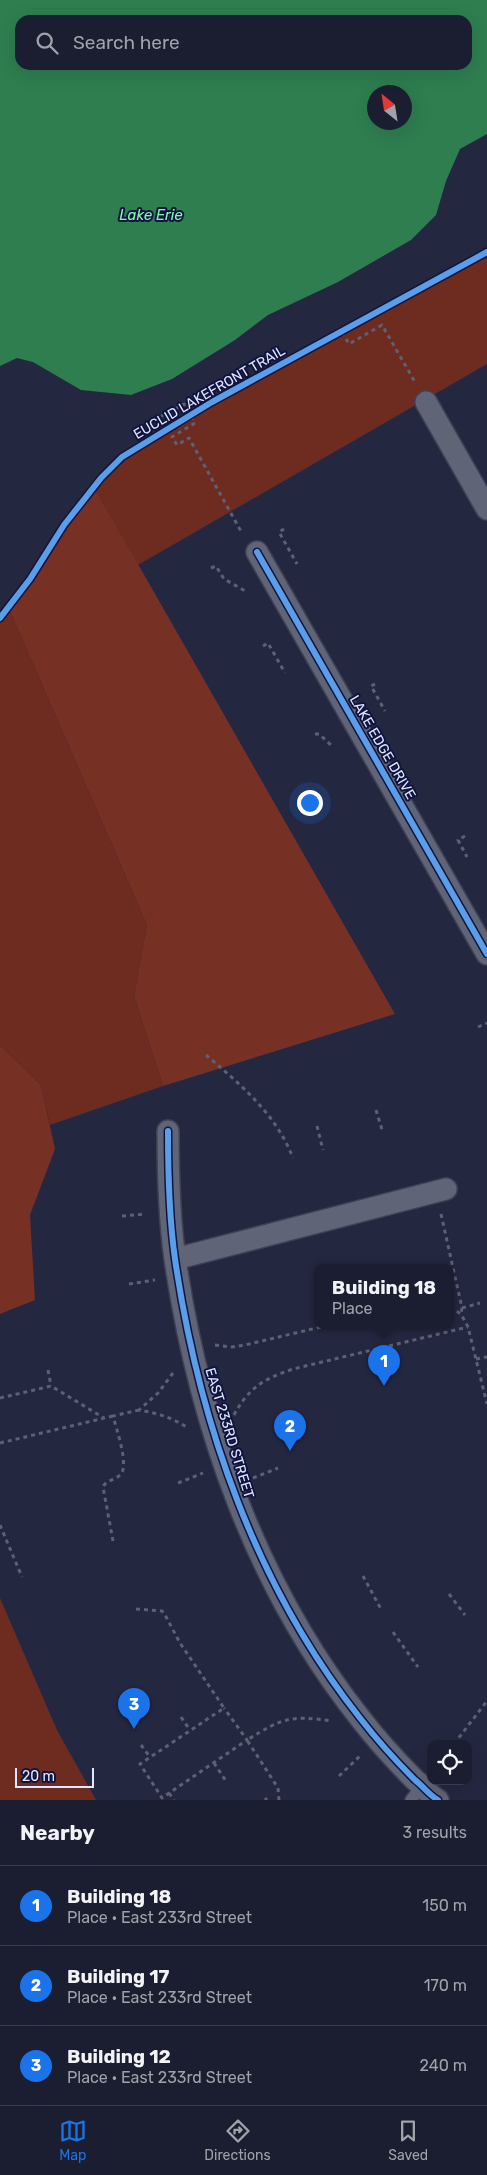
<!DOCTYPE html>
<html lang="en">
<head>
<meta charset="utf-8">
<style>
	:root { --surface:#1b1d30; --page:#242638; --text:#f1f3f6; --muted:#a0a2ab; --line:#393b4c; --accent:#1a73e8 }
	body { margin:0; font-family:Rubik,sans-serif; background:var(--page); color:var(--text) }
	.controls { position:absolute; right:15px; bottom:15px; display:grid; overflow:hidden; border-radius:10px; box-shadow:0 5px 20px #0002 }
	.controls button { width:45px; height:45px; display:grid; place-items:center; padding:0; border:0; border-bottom:1px solid var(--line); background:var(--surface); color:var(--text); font:25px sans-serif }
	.compass { position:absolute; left:367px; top:85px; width:45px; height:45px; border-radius:50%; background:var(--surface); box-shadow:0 5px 20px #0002; rotate:330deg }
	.scale { position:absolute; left:15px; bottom:12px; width:79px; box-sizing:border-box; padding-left:5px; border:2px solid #e1e7ff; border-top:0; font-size:14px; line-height:18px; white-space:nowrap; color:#e1e7ff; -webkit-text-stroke:4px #101540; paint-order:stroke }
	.you { position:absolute; left:309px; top:802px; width:18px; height:18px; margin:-12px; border:4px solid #fff; border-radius:50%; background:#1a73e8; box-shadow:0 0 0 8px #1a73e833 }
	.badge { display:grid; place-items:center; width:32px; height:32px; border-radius:50%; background:var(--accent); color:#fff; font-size:16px; font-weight:700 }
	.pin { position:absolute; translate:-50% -41px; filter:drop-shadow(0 1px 2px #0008) }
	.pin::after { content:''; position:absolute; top:26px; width:18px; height:15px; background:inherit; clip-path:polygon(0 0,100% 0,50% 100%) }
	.popup { position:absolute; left:314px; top:1264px; width:140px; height:65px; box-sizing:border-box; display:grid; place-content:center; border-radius:10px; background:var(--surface); filter:drop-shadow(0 1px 4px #0005); font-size:16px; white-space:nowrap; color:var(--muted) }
	.popup b { font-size:19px; color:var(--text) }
	.popup::after { content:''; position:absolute; left:50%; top:100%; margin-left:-10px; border:10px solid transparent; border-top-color:var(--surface) }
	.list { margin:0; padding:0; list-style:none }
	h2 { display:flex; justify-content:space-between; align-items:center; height:65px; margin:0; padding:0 20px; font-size:21px }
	h2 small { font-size:16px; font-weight:400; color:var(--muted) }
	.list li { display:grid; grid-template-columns:32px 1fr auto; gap:15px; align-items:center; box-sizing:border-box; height:80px; padding:0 20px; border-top:1px solid var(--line) }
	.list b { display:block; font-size:19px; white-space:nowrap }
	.list p { margin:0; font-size:16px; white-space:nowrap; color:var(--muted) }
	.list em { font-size:16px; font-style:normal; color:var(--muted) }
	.icon { flex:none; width:28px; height:28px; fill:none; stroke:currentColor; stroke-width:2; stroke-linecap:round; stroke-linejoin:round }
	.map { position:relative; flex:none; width:487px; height:1800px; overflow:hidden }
	.search { position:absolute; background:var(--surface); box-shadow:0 5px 20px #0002; left:15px; right:15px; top:15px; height:55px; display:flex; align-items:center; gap:12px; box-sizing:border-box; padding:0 18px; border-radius:15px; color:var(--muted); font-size:19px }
	.sheet { height:305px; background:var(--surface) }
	nav { display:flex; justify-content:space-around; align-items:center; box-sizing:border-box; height:70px; border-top:1px solid var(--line); background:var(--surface); font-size:14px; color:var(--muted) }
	nav a { display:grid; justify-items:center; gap:2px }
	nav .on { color:var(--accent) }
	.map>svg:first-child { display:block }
	.green { fill:#6e2b20 }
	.forest { fill:#763024 }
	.water { fill:#2e7e50; fill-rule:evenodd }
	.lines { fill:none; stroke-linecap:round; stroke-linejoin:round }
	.lane-casing { stroke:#3f4154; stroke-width:14 }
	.street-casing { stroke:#3f4154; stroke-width:24 }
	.path { stroke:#5e6173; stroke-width:3; stroke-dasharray:4 4; stroke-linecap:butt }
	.lane { stroke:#606477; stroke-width:11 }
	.street { stroke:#606477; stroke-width:21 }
	.cycleway-casing { stroke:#101540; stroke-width:9 }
	.cycleway { stroke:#5a9eea; stroke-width:6 }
	.labels { text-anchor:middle; stroke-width:4; stroke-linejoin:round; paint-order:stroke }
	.street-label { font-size:14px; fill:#e1e7ff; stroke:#101540 }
	.water-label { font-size:15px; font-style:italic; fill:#85f7ac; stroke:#101540 }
</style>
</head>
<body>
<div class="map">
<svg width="487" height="1800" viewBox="0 0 487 1800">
	<rect width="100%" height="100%" fill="#242740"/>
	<path class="green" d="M487 252V364L138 565 94 487 122 457 152 437Z
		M9 609 147 925 134 996 163 1086 50 1125 41 1085 0 1045V618Z
		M0 1598 57 1730 96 1800H0Z"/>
	<path class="forest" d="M94 487 395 1014 163 1086 134 996 147 925 9 609C38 568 63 526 94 487Z
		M0 1045 41 1085 55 1149 30 1215 35 1300 0 1314Z"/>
	<path class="water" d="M0 0H487V134L460 149 446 181 436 215 411 240 338 282 268 315 235 340 172 379 131 395 81 390 33 362 17 358 0 366ZM20 20H467V65H20ZM374 92H404V122H374Z"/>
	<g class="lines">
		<defs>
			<path id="lane" d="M411 1800 422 1786"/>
			<path id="street" d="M426 402 487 509
				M257 552 487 954
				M168 1131C168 1174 169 1217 175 1259 199 1423 256 1587 360 1718 377 1740 395 1760 415 1780 423 1786 429 1795 438 1800
				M175 1259 446 1189"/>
		</defs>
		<use href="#lane" class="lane-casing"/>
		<use href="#street" class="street-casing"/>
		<path class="path" d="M342 332 349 344 382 325 415 382
			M154 420 184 404 195 423 172 437 177 445 189 438 242 533
			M284 529 279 532 297 564
			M211 568 216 566 224 579 247 592
			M263 646 268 643 285 673
			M375 684 371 686 385 711
			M315 734H319L332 746
			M465 836 458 840 467 857
			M478 1027 487 1023
			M206 1055C241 1085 276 1114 293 1158
			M376 1110 383 1133
			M317 1126 323 1150
			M441 1214 462 1308 461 1314
			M122 1216 146 1214
			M129 1284 155 1280
			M450 1307 461 1314 468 1327 487 1404
			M462 1308 480 1303
			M215 1345 232 1347 245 1345 329 1325
			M476 1359 487 1357
			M48 1370 51 1386
			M173 1373 158 1393 139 1410C157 1413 173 1418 188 1428
			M0 1398 51 1386 104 1418
			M234 1415C249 1387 264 1379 293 1369L468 1327
			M0 1443 113 1416
			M253 1478 278 1468
			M178 1483 203 1473
			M0 1525 22 1577
			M113 1541 103 1487C106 1480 116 1480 121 1474 129 1464 116 1428 113 1416L139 1410
			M363 1576 382 1611
			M449 1594 465 1615
			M136 1609 162 1611 164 1613 180 1643 224 1708 140 1764 162 1798 247 1740 224 1708
			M393 1632 418 1667
			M181 1717 190 1730
			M454 1744 487 1701
			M141 1745 150 1757
			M214 1763 226 1781
			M339 1776 360 1756
			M169 1793 174 1800
			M265 1798 267 1800
			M279 1800 278 1788 247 1740C283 1718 289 1715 332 1721"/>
		<use href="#lane" class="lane"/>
		<use href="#street" class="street"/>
		<defs>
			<path id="cycleway" d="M257 552 487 954
				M0 618 30 579 64 525 101 478 122 457 212 402 487 252
				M168 1131C168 1174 169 1217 175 1259 199 1423 256 1587 360 1718 377 1740 395 1760 415 1780 423 1786 429 1795 438 1800"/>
		</defs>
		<use href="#cycleway" class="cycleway-casing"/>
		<use href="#cycleway" class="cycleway"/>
	</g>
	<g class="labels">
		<g class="street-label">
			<text transform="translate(209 392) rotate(-30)" y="5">EUCLID LAKEFRONT TRAIL</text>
			<text transform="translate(383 747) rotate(60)" y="5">LAKE EDGE DRIVE</text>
			<text transform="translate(230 1433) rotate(73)" y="5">EAST 233RD STREET</text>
		</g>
		<g class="water-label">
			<text x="151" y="220">Lake Erie</text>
		</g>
	</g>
</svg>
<div class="controls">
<button><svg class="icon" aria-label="locate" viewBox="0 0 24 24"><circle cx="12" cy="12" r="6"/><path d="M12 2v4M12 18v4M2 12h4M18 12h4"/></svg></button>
</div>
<svg class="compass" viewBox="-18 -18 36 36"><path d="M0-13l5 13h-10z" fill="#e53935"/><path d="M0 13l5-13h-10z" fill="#a0a2ab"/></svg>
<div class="scale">20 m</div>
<div class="you"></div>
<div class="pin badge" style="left:384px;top:1386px">1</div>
<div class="popup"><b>Building 18</b>Place</div>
<div class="pin badge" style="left:290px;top:1451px">2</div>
<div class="pin badge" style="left:134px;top:1729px">3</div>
<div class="search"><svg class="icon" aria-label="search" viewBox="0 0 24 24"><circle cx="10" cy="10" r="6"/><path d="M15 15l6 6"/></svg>Search here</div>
</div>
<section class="sheet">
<h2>Nearby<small>3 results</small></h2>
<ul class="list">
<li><span class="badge">1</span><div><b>Building 18</b><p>Place · East 233rd Street</p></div><em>150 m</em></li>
<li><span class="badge">2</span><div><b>Building 17</b><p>Place · East 233rd Street</p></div><em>170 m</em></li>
<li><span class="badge">3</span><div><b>Building 12</b><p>Place · East 233rd Street</p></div><em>240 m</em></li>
</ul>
</section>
<nav>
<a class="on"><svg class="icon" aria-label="map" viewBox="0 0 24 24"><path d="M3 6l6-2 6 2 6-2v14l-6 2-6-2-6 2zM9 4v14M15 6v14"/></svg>Map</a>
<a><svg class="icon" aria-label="directions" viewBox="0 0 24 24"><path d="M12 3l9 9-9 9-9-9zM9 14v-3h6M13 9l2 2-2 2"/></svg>Directions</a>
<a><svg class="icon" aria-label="saved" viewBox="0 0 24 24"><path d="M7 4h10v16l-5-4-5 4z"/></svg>Saved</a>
</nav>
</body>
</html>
